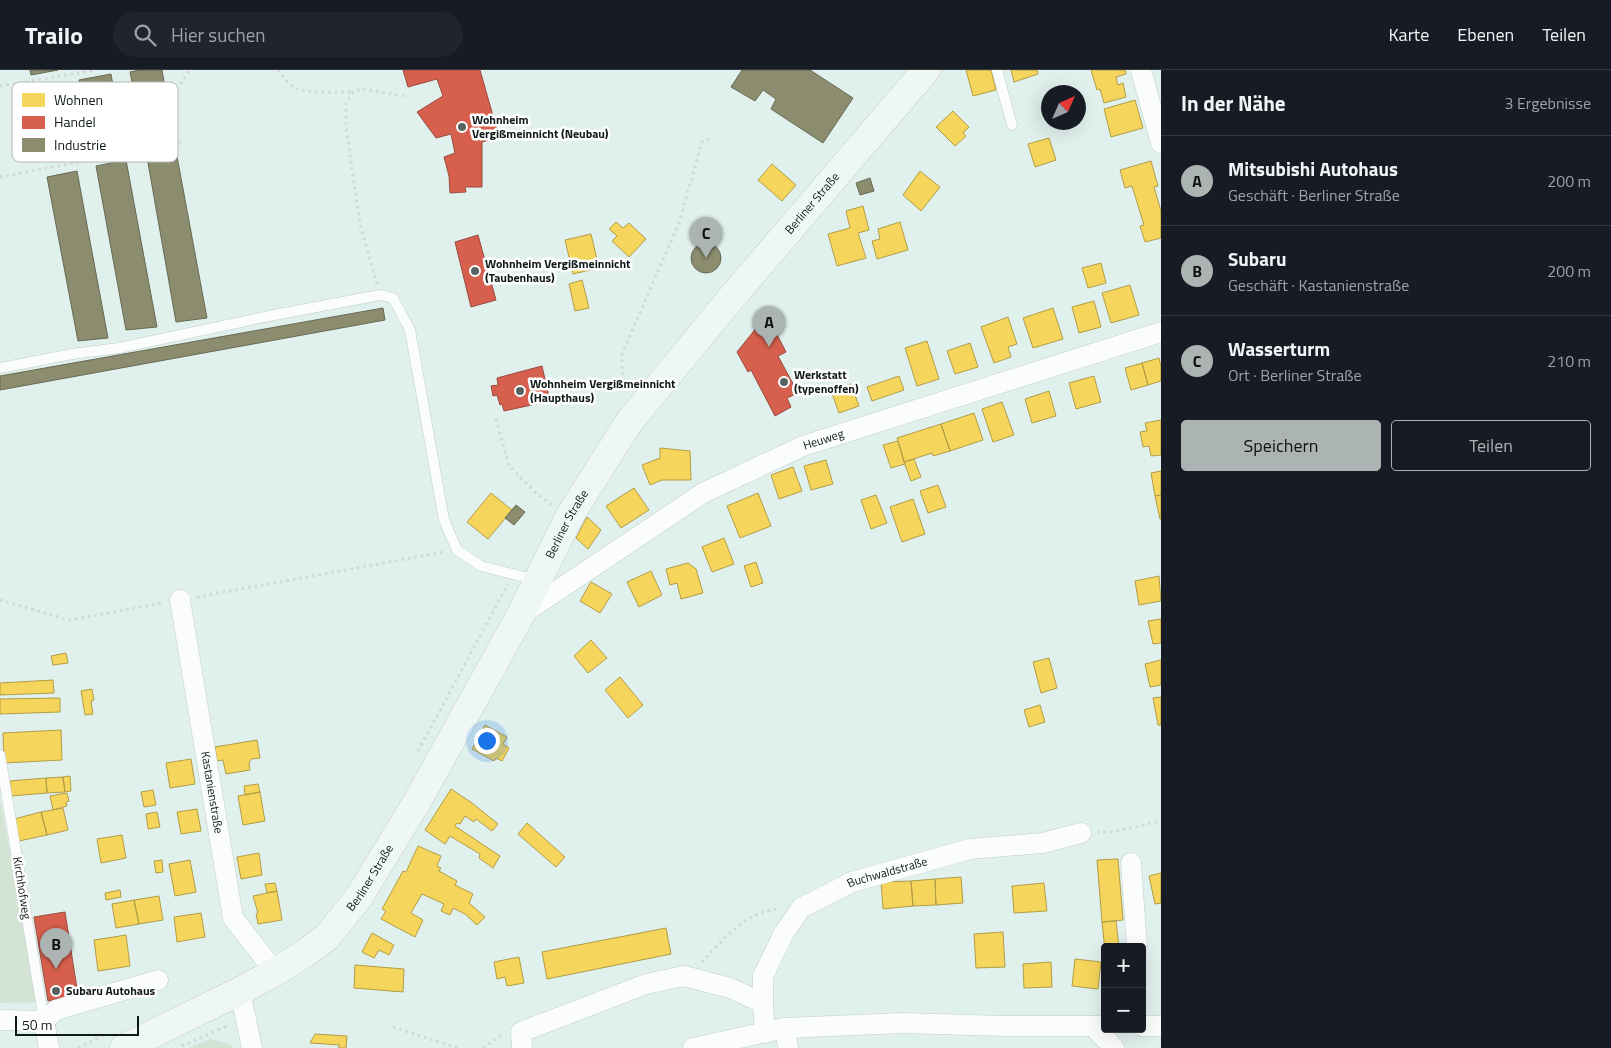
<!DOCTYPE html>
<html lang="de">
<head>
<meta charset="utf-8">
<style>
	:root { --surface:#171b24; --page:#20242c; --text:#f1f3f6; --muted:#9ea1a6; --line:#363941; --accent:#acb3b3 }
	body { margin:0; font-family:"Titillium Web",sans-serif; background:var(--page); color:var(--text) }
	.controls { position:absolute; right:15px; bottom:15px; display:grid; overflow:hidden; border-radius:5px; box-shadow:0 5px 20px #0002 }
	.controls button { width:45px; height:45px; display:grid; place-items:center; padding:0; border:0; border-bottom:1px solid var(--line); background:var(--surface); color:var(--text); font:25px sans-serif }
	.compass { position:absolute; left:1041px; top:15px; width:45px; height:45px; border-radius:50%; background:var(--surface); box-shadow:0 5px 20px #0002; rotate:45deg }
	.scale { position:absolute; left:15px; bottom:12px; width:124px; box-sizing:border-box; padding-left:5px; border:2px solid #0f1917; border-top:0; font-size:14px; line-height:18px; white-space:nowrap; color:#0f1917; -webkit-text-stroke:4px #fff; paint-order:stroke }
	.you { position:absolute; left:486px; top:670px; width:18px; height:18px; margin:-12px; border:4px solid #fff; border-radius:50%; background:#1a73e8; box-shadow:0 0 0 8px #1a73e833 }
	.badge { display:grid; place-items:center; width:32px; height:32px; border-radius:50%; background:var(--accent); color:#111; font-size:16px; font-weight:700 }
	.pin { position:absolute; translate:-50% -41px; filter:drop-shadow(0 1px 2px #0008) }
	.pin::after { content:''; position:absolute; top:26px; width:18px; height:15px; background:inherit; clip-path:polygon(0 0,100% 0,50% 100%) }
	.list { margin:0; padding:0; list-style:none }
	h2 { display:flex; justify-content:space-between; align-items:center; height:65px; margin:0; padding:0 20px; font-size:21px }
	h2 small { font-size:16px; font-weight:400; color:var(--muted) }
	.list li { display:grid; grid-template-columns:32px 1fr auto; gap:15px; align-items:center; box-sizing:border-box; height:90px; padding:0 20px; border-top:1px solid var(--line) }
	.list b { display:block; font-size:19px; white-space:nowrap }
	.list p { margin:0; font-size:16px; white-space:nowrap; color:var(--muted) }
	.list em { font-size:16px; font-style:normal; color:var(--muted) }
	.actions { display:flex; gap:10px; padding:15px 20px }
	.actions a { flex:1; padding:11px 0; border:1px solid var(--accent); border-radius:5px; text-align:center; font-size:18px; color:var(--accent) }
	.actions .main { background:var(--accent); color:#111 }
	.icon { flex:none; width:28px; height:28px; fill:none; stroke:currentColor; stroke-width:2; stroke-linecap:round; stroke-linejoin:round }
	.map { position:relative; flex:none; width:1161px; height:978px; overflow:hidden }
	header { display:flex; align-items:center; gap:30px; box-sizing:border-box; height:70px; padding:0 25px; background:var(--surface); border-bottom:1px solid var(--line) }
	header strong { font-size:24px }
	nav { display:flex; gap:28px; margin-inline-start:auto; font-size:18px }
	.search { width:350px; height:45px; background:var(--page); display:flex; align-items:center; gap:12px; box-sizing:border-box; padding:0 18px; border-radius:28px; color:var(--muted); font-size:19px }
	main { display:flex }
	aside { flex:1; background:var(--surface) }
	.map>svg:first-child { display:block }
	.green { fill:#d3e4d5 }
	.homes { fill:#f6d55c; stroke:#b19d47 }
	.shops { fill:#d6604d; stroke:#9a4b3d }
	.industry { fill:#8c8c6e; stroke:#666a54 }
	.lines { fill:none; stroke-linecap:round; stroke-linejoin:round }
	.service-casing { stroke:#c2cdcb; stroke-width:11 }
	.minor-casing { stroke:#c2cdcb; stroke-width:21 }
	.secondary-casing { stroke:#c2cdcb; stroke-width:29 }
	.path { stroke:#d3d7d7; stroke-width:3; stroke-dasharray:2.5 4; stroke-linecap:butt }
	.service { stroke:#fafdfc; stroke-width:10 }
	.minor { stroke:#fafdfc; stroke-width:20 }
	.secondary { stroke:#eff7f4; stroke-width:28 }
	.poi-dot { fill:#586462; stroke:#fff; stroke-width:2 }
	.labels { text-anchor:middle; stroke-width:5; stroke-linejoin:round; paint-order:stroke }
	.poi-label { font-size:12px; font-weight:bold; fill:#0f1917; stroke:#fff; text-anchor:start }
	.street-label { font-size:12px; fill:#0f1917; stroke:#fff }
	.key { fill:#fff; stroke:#b7bab9; stroke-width:1 }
	.key-label { font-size:14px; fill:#0f1917 }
</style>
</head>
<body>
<header>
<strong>Trailo</strong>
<div class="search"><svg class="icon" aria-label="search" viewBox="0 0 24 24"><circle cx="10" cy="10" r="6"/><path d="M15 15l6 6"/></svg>Hier suchen</div>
<nav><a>Karte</a><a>Ebenen</a><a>Teilen</a></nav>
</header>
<main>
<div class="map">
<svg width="1161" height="978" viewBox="0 0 1161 978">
	<rect width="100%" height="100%" fill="#e0f0ed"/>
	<path class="green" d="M0 728 37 932 0 933Z
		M210 969 230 974 233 978H189Z"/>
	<path class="homes" d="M966 0H991L996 20 973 26Z
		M1011 0H1037L1038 4 1014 12Z
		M1091 0H1125L1126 4 1116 7 1118 15 1123 13 1126 27 1104 33 1100 19 1097 20Z
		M1135 30 1143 58 1111 67 1104 39Z
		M953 41 969 57 963 63 966 66 955 76 936 57Z
		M1049 68 1056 90 1035 97 1028 74Z
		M1151 91 1158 116 1154 117 1161 141V168L1145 172 1140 156 1144 155 1132 116 1125 118 1120 100Z
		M772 94 796 115 782 131 758 110Z
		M920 101 940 117 921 141 903 125Z
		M863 136 869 160 858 163 866 188 837 196 828 164 850 158 846 141Z
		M616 152 623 158 629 153 646 169 629 187 612 171 617 166 609 159Z
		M900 152 908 180 877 189 872 171 880 169 878 159Z
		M591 164 599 198 573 204 565 170Z
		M1101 193 1106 213 1088 218 1082 198Z
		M582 210 589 238 575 241 569 214Z
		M1130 215 1139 245 1111 253 1102 223Z
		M1094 231 1101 257 1079 263 1072 237Z
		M1053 238 1063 269 1033 278 1023 248Z
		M1008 247 1017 274 1008 277 1011 287 994 293 981 257Z
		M927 271 939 309 917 316 905 278Z
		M970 273 978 297 955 304 947 281Z
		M1159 288 1161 296V311L1148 315 1142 293Z
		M1142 293 1148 315 1131 320 1125 298Z
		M899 306 904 320 872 331 867 317Z
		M1094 306 1101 332 1076 339 1069 313Z
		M851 314 859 336 839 343 831 321Z
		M1049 321 1056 346 1032 353 1025 329Z
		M1002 332 1014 365 993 372 982 339Z
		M974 343 983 370 950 381 941 354Z
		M1161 350V385L1151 386 1149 376 1143 377 1140 362 1147 361 1145 353Z
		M941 354 950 381 933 386 932 383 904 392 897 368Z
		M898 371 905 394 891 398 883 375Z
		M660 378 690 381 691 410H662L650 415 642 395 660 388Z
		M914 389 921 407 911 411 904 392Z
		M826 390 833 414 811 420 804 396Z
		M793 397 802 421 779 429 771 405Z
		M1161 401V425L1155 426 1151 403Z
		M938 415 946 437 928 443 920 421Z
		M634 418 649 440 621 458 606 436Z
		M491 423 512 440 488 469 467 452Z
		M758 423 771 456 740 468 727 436Z
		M876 425 887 453 871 459 861 430Z
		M1161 425V449H1160L1155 426Z
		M913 429 925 464 902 472 890 437Z
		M587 447 601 460 588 479 576 468Z
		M724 468 734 494 712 502 702 477Z
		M756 492 763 513 751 517 744 496Z
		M688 493 696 499 703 523 681 529 677 513 670 515 666 499Z
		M651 501 662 525 639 537 627 512Z
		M1159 506 1161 531 1139 535 1135 511Z
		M591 512 612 524 600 543 580 531Z
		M1161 549V573L1153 574 1148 551Z
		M591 570 607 588 588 603 574 586Z
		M66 583 68 593 53 595 51 586Z
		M1049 588 1057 618 1041 623 1033 592Z
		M1161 590V615L1150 617 1145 594Z
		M620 607 643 635 628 648 605 620Z
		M53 610 54 623 0 625V613Z
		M92 619 94 630 91 631 93 644 85 645 81 621Z
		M1161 627V655H1158L1153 628Z
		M60 628V642L0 644V629Z
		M1040 635 1045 652 1029 657 1024 640Z
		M485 655 507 667 503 674 509 678 502 691 496 688 494 691 472 679Z
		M61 660 62 690 4 693 3 663Z
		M257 670 260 688 251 689 249 693 250 700 226 704 223 690 217 691 215 677Z
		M191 689 195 714 170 718 166 693Z
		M70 706 71 721 65 722 63 707Z
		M63 707 65 722 47 723 46 708Z
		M46 708 47 723 11 726 10 711Z
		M258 714 260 722 245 725 244 716Z
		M451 719 472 733 498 754 492 761 476 749 474 752 465 746 460 754 457 753 455 756 500 786 493 798 479 788 480 784 450 766 445 774 425 760Z
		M153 720 156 735 144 737 141 722Z
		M260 722 265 751 243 755 238 726Z
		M67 723 69 731 66 732 67 736 53 740 50 726Z
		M63 738 68 760 47 765 41 742Z
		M197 739 201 761 181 764 177 742Z
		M41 742 47 765 19 771 14 749Z
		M157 742 160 757 148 759 146 744Z
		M527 753 565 787 556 797 518 764Z
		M122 765 126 788 101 793 97 769Z
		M418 776 441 786 437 796 441 798 439 801 457 811 455 815 473 824 469 833 485 847 477 855 465 844 453 838 450 845 441 841 444 834 422 824 411 843 423 850 415 867 381 849 386 841 382 839 403 801 406 802Z
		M259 783 262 805 241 809 237 787Z
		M1118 789 1123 850 1102 852 1097 790Z
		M162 790 163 802 156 803 154 791Z
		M190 790 196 822 175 826 169 794Z
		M1161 803V833L1155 834 1149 806Z
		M961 807 963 833 936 835 935 809Z
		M935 809 936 835 913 836 911 811Z
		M911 811 913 836 883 839 881 812Z
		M275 813 277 821 267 823 265 814Z
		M1044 813 1047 841 1014 843 1012 816Z
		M120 820 121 827 106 830 105 823Z
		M277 821 282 850 258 854 256 844 258 843 253 826Z
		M159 826 163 850 139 854 134 830Z
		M134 830 139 854 116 858 112 834Z
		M201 843 205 867 177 872 174 847Z
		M1116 851 1119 877H1105V881L1102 852Z
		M666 858 671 884 547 909 542 882Z
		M1003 862 1005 897 976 898 974 864Z
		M372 863 394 875 389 885 379 880 374 888 362 882Z
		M126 865 130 896 98 901 94 870Z
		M519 887 524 913 507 916 505 907 497 909 494 892Z
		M1075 889 1101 892 1098 919 1072 916Z
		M1051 892 1052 917 1024 918 1023 894Z
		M355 895 404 899 403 922 354 918Z
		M315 964 347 966 346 978H338L340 975 310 973Z"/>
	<path class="shops" d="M403 0H480L499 67 482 72V117H465L466 122 450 123 449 106 444 87 455 83 451 64 436 68 417 42 443 26 437 9 408 17Z
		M478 165 496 230 471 237 455 172Z
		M770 251 786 282 778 286 798 323 787 328 791 337 775 346 751 300 748 302 737 282 757 257Z
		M542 296 550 331 504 341 502 334 500 335 497 325 493 326 491 316 498 315 497 308Z
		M65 842 78 925 48 931 34 847Z"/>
	<path class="industry" d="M30 0H58L31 5Z
		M139 0H162L173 65 144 71 130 2Z
		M742 0H810L853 28 823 73 771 39 776 29 763 20 755 31 731 17Z
		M111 4 123 74 93 79 79 10Z
		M176 81 207 248 176 252 147 87Z
		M126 90 157 257 126 260 96 96Z
		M77 101 108 268 78 271 47 107Z
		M870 108 874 121 860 125 856 113Z
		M691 188a15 15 0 1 1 30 0a15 15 0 1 1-30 0Z
		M383 238 385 250 0 320V306Z
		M516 435 525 442 514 455 505 448Z"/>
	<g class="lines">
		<defs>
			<path id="service" d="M997 0 1012 55
				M0 298 72 284 119 278 274 245 380 225 393 228 410 260 444 450 457 480 481 496 536 510
				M0 685 44 951"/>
			<g id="minor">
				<path d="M1141 0 1161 73"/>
				<path id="s1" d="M180 530 233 848 275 902"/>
				<path id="s2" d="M521 545 703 423 803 376 1161 262"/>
				<path d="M1131 793 1137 877"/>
				<path d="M240 921 252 978"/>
				<path d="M0 950 44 951 49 978"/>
				<path d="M44 951 56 940 158 910"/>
				<path d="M1093 956 1114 978"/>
				<path d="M1142 956H1161"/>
				<path d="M785 958 788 978"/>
				<path id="s3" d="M765 963 763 933V906L784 863 801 838 852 812 970 779 1043 773 1081 763"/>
				<path d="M522 978 521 962 646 914 684 906 730 918 763 933"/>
				<path d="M693 978 785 958 902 953 1005 956H1105"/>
			</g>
			<g id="secondary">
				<path id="s4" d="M124 978 240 921 275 902 304 884 327 867 359 827 418 730 520 546 569 447 629 352 733 226 926 0"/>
			</g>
		</defs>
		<use href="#service" class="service-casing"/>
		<use href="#minor" class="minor-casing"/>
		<use href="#secondary" class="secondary-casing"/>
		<path class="path" d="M278 0C283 7 289 16 298 19 314 24 336 22 353 22
			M0 16 96 0
			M173 25 190 0
			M0 107 182 72
			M377 214 360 154 346 56V34L353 22 362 19 404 26
			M625 311 622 300V284L679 153 702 72 712 68
			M496 349 509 396 535 422 552 435
			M197 527 444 482
			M0 530 69 550 163 533
			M418 681 508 514
			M1097 762H1112L1161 751
			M702 892C722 870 747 840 779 839
			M393 957 458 978
			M182 976 229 955
			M78 978 106 964
			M483 978 503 964"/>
		<use href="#service" class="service"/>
		<use href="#minor" class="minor"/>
		<use href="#secondary" class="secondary"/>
	</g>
	<g class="poi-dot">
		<circle cx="462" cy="57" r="5"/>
		<circle cx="475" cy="201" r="5"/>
		<circle cx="784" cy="312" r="5"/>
		<circle cx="520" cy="321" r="5"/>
		<circle cx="56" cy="921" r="5"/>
	</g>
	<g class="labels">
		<g class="poi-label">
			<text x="472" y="54">Wohnheim<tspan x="472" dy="14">Vergißmeinnicht (Neubau)</tspan></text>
			<text x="485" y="198">Wohnheim Vergißmeinnicht<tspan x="485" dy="14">(Taubenhaus)</tspan></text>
			<text x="794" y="309">Werkstatt<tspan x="794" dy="14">(typenoffen)</tspan></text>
			<text x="530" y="318">Wohnheim Vergißmeinnicht<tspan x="530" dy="14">(Haupthaus)</tspan></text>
			<text x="66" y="925">Subaru Autohaus</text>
		</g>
		<g class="street-label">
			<text dy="4" stroke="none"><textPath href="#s4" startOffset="1115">Berliner Straße</textPath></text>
			<text dy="4" stroke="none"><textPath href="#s2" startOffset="351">Heuweg</textPath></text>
			<text dy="4" stroke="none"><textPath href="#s4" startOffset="710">Berliner Straße</textPath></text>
			<text dy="4" stroke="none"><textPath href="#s1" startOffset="195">Kastanienstraße</textPath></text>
			<text dy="4" stroke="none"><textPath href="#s3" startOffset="229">Buchwaldstraße</textPath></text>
			<text dy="4" stroke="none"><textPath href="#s4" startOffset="305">Berliner Straße</textPath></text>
			<text transform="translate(22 818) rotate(81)" y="4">Kirchhofweg</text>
		</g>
	</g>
	<rect x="12" y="12" width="166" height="80" rx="8" class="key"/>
	<rect x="22" y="23" width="23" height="14" fill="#f6d55c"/>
	<rect x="22" y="46" width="23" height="13" fill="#d6604d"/>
	<rect x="22" y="68" width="23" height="14" fill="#8c8c6e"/>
	<g class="key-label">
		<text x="54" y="35">Wohnen</text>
		<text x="54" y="57">Handel</text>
		<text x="54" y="80">Industrie</text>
	</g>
</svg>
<div class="controls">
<button>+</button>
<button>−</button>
</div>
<svg class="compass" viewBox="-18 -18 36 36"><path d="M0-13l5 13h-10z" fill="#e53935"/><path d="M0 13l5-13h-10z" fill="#9ea1a6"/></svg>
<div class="scale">50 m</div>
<div class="you"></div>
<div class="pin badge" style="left:769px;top:277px">A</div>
<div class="pin badge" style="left:56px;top:899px">B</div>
<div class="pin badge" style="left:706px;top:188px">C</div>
</div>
<aside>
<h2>In der Nähe<small>3 Ergebnisse</small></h2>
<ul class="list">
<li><span class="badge">A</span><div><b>Mitsubishi Autohaus</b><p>Geschäft · Berliner Straße</p></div><em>200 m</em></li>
<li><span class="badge">B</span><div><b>Subaru</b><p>Geschäft · Kastanienstraße</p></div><em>200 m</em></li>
<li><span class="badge">C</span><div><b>Wasserturm</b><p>Ort · Berliner Straße</p></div><em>210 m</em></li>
</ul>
<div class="actions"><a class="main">Speichern</a><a>Teilen</a></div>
</aside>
</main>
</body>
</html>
